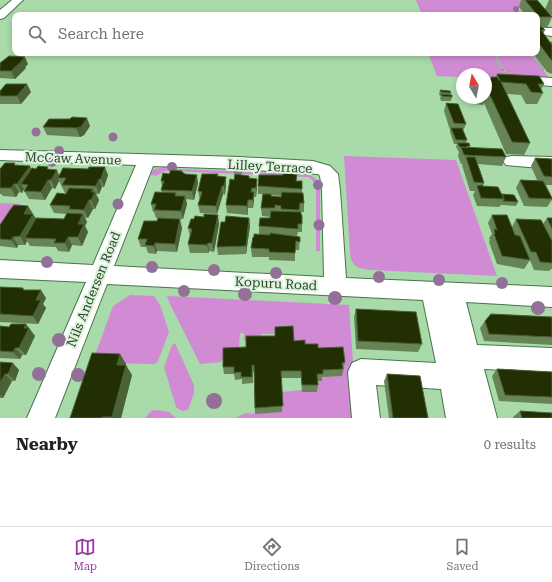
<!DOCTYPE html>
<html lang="en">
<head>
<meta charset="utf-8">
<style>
	:root { --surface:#fff; --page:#f6f6f6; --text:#202124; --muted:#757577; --line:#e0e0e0; --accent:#9b3aa2 }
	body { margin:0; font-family:"Roboto Serif",serif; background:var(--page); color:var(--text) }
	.compass { position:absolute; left:456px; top:68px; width:36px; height:36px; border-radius:50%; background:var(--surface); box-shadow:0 2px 6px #0003; rotate:350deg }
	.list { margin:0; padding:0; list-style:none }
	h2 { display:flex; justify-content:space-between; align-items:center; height:52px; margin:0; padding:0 16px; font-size:17px }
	h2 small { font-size:13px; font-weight:400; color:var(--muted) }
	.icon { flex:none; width:22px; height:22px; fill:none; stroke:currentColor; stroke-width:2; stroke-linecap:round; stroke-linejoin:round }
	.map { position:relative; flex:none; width:552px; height:418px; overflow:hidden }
	.search { position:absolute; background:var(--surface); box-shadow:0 2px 6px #0003; left:12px; right:12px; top:12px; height:44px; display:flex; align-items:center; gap:10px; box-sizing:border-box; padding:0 14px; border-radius:8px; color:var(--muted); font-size:15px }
	.sheet { height:108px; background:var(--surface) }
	nav { display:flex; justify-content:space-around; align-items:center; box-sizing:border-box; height:56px; border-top:1px solid var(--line); background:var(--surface); font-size:11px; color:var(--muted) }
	nav a { display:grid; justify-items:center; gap:2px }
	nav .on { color:var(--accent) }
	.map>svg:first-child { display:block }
	.green { fill:#d08bd4 }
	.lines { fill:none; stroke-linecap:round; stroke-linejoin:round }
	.minor-casing { stroke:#477549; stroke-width:2 }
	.path-far1 { stroke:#7fa67f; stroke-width:1.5; stroke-dasharray:2 1; stroke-linecap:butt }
	.path { stroke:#7fa67f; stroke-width:2; stroke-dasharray:2.5 1.5; stroke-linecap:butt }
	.minor { fill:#fff; fill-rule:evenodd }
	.tree { fill:#937097 }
	.wall { fill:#668456; fill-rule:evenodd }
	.shaded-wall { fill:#4a6235 }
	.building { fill:#222f03; stroke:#4a6235 }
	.labels { text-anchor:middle; stroke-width:4; stroke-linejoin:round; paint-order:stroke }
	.street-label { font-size:13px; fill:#2e422f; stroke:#dbf4db }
</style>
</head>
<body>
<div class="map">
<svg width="552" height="418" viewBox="0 0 552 418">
	<rect width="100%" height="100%" fill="#a9daa9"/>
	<path class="green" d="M416 0H531L519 8 515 9 516 10 521 11 525 15H422Z
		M428 53 492 54 506 77 486 79V74H462V77L437 76Z
		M495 54 532 55 550 79 508 77Z
		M344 156 456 160 497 276 371 270C358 269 351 266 350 253Z
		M168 166H170V169H173L175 166 178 169 232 171 233 168H237L236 171H240L241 169H244V172L272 173 273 170C287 171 317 169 320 187V251H316V184L309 177 170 171H165L156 176 148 174 155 169Z
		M0 203 21 204 0 238Z
		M130 295 154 296 160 305 169 332 158 361 155 364 99 363 72 418 113 306Z
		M167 296 349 305 357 418H235L246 413 255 414 282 392 302 390 322 377 341 355H345L341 352H317L293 343 292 333 261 334V341H244V333H240L239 348 225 355 221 362 200 364 169 302Z
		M175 343 194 385V393L188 410 182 411 176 407 164 367 172 345Z
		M157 410 169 412 176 418H145L151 411Z"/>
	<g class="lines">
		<defs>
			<path id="minor" d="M12 0H23L4 18 0 19V10Z
				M537 28H552V36L537 34Z
				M517 76 552 78V86L512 83 510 80 512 77Z
				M0 150 240 157 313 161 330 166 338 174 340 190 346 278 552 287V307L466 302 477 345 552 348V372L484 369 497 418H446L441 389 376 385 380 418H352L348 372 352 363 361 359 436 363 423 300 107 284 55 418H27L86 282 0 278V260L93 265 136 165 0 160ZM153 166 240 169 318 174 320 176 322 190 324 277 114 266Z
				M512 156 552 157V169L506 165 503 161 506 157Z"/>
		</defs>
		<use href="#minor" class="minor-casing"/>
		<path class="path-far1" d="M497 53 493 54 503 70
			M499 53 533 54 544 70"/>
		<path class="path" d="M502 69 505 74"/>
		<use href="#minor" class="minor"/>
	</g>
	<g class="tree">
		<circle cx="516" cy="9" r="3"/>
		<circle cx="36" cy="132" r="4.5"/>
		<circle cx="113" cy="137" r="4.5"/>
		<circle cx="59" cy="151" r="5"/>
		<circle cx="52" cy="162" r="5"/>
		<circle cx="172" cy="167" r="5"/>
		<circle cx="238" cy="170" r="5"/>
		<circle cx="318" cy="185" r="5"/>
		<circle cx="118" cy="204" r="5.5"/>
		<circle cx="319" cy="225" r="5.5"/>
		<circle cx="47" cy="262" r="6"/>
		<circle cx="152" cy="267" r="6"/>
		<circle cx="214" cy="270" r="6"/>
		<circle cx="276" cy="273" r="6"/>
		<circle cx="379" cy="277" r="6"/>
		<circle cx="439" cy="280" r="6"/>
		<circle cx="502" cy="283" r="6"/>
		<circle cx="184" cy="291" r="6"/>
		<circle cx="245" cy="294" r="7"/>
		<circle cx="335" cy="298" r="7"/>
		<circle cx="538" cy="308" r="7"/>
		<circle cx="59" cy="340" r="7"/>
		<circle cx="39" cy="374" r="7"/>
		<circle cx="78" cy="375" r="7"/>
		<circle cx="214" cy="401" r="8"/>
	</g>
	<path class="wall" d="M521 0H537L552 17 547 28H543L545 30 543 34 550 42H551L552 41V74L547 72 533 53H537V15H525L519 7Z
		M549 0H552V16L545 9Z
		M0 63 28 64 25 67 26 68 15 79 0 78Z
		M497 74 544 84 541 90 543 93 537 104H526L521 95 507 94 530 143 524 155 506 154 484 103 483 105 472 104 470 98H486V81H487L488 78H491V77H496Z
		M440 90 451 93 450 95 452 97 451 101H441L440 98 441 96H440L439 94Z
		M0 91 31 92 21 104H0Z
		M446 103 466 124 463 131 467 140 466 143 470 146 469 148 506 157 502 166 478 164 484 183 483 186 518 202 516 206 501 205 499 207 477 206 473 195 475 191H470L462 165 463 164H461L458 156 459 152 456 147 457 144H454L450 132V130L444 111Z
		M90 126 84 135 80 137 47 135 43 127Z
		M535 158 552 159V185H546L552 198V200L547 207 524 206 516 188 520 180H537L531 166Z
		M17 166H30L31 169H49L59 175H108L104 187H102L99 194H96L99 200 95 209H93L88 218H85L87 222 85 226 88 232 82 246 72 245 69 252 58 251 56 247 30 246 27 241 25 245H18L17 248 0 246V225L28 206 36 219H64L67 214 54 213 50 205 67 193H65L59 181 55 189 52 188 45 200 29 199 24 191 25 190 24 189 22 193 19 192 16 197 3 196 1 194H0V169Z
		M182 171 183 173 198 183 194 200 186 199 187 204 183 219 156 218 154 212H153L151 204 162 192 161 190 162 187 161 181 169 174Z
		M218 176 226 177V185L225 195 223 194 217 214 200 213 198 205 200 200 198 191Z
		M249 178 257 187 256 197H254L253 208H248V215L227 213 226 205 234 180Z
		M296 181H302V193L304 203V212H299L301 215 302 224V232H298L297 236 300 237 299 250H295V261L269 260V257H252L251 248 254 237 259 235V226L270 218 271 217 262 216 261 208 263 194H258V186ZM271 195 281 196V197L271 196Z
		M492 215 512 227 516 219 543 224 547 218H552V269H551L549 271 534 270 530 260 524 269 497 264 489 242 490 240 489 238 492 234 488 223Z
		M249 218 250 226 246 254 218 255 217 247 225 222Z
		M219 224 214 252 209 251V253H190L188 244 190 237 188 228Z
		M182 228 177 252 157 251 156 254 148 253 146 247H141L138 239Z
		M0 287 23 288 25 290 46 298 43 304 46 308 38 324 0 322Z
		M356 309 422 344 418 352 356 349 354 317Z
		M552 317V345L484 341 480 328 485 321Z
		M26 324 35 336 26 355H22L20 359 0 358V326L9 327Z
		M294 341 318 348 345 362 342 376 322 377V381H318V385L317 392H302L301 378H281L282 412 255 414 254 372H253V383L242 384V379L235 380 234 374H224L223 367 246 347Z
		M120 354 126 364 125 365 132 375 121 418H70Z
		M0 362 19 370 15 381H12L3 398H0Z
		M497 369 552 372V404L499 401 492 376Z
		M387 374 428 418H389L384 381Z
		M520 411 552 418H513V417Z"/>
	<path class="shaded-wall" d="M25 57 28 64 25 67 26 68 15 79 11 71Z
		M27 84 31 92 21 104 17 96Z
		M87 118 90 126 84 135 80 137 76 128Z
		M30 166 34 174 21 184 24 189 22 193 17 184Z
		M105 167 108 175 104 187 101 179Z
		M57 170 60 178H58L59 181 55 189 51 180Z
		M197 175 198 183 194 200 192 191Z
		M226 177V185L225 195 224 186Z
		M99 179 102 187 99 194 96 186Z
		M257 179V187L256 197V188Z
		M48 180 52 188 45 200 41 192Z
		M14 184 19 192 16 197 11 188Z
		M222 186 223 194 217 214 216 206Z
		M93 189 95 193V192L99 200 95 209 91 200V192Z
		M254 192V201L253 208V200Z
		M185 196 187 204 183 219 181 211Z
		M89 200 93 209 88 218 84 210Z
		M248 200V215L247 206Z
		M28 206 38 222 25 238 27 241 25 245 20 236 24 214Z
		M83 214 87 222 85 226 88 232 82 246 78 237V224Z
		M218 215 219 224 214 252 212 243Z
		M249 218 250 226 246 254V246Z
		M180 219 182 228 177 252 175 244Z
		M13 237 18 245 17 248 11 240Z
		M68 237 72 245 69 252 65 243Z
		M155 243 157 251 156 254 154 246Z
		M208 243 209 251V253L207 245Z
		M41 290 46 298 43 304 46 308 38 324 33 316 36 300Z
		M26 324 35 336 26 355 19 348 24 328Z
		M15 348 22 355 20 359 13 352Z
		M120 354 126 364 123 375 117 365Z
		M13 363 19 370 15 381 8 374Z
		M126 365 132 375 121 418H112V417Z
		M5 374 12 381 3 398 0 395V383Z"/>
	<path class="building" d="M525 0H537L552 17H539Z
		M537 27H542L545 30H541L552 45V61L537 41Z
		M9 56 25 57 21 61H22L11 71H0V63Z
		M497 74 539 76 544 84H538L543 93 531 92 526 84 501 82 530 143 512 142 489 93 486 83V81H489L488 78H492L491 77H497L500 81Z
		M6 84H27L17 96H0V91Z
		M440 90 450 91 451 93 441 92Z
		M441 94 452 95V97L442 96Z
		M473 98H484L485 101 474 100Z
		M446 103 458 104 466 124 454 123Z
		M72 117 87 118 81 127 76 128 43 127 49 119H70Z
		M451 128H462L467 140H456Z
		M457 143H469L470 146H467V148L461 147V148Z
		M461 147 502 149 506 157 464 155Z
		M466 157H475L484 183 474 182Z
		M535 158 552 159V177L544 176Z
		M5 163H15L14 165 30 166 17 184H14L11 188H0V169Z
		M38 166 48 167 47 169 57 170 51 180H48L41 192 24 191 28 185 21 184 32 168 36 169Z
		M89 167H105L101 179H99L96 186 62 185 66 178H58L63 168 88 169Z
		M171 170 182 171V172L185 174 197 175 192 191 161 190 164 181H161L163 173 169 174Z
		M283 173 297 174 296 181H302V189L258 186 259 175H283Z
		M202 174H218L217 176 226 177 224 186H222L216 206 198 205 202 192 198 191Z
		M235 174 249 176V178L257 179 256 188H252L251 192H254L253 200H248L247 206 226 205 230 179 234 180Z
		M520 180 543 181 552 198V199L529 198Z
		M482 185V186L498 187 504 199 481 198 477 186Z
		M69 188 93 189 91 192H95L91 200H89L84 210 69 209 70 206 50 205 57 193 66 194Z
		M155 192 176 193 175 196H185L181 211 154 210 156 204H151Z
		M282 192 303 193 304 203H300L299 210 281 209V206L275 205V208H261L263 194H271V196L281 197Z
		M502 194 514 195 518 202 503 201 504 199Z
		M14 205 28 206 24 214H33L20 236 13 237 11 240 0 239V225L10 210Z
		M271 211 301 212V215H302V224H298V229L259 226 260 218H270Z
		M67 213 83 214 78 224H84L78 237H68L65 243H54L56 239 25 238 36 218 64 219Z
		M204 214 218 215 212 243H208L207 245 188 244 192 229 188 228 191 219H194L195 216 204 217Z
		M492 215H507L515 235 520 236 530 260 502 256 494 234H495L494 229 497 230Z
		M226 216 249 218 246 246 217 247 221 222H225Z
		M158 218 180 219 175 244 155 243 154 246 145 245 147 239H138L144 221H157Z
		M547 218H552V229Z
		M516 219 541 220 552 241V263L540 262 536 252H531Z
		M270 233 300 237V242L296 241 295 253 269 252V249L251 248 253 237H254V234L270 235Z
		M0 287 23 288V290H41L36 300H41L33 316 0 314Z
		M356 309 416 312 422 344 358 341Z
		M491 314 552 317V337L489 334 485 321Z
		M11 324H26L24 328H29L19 348H15L13 352 0 351V326L9 327Z
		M293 326 294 341 305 340V344H318V348L343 347 345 362 342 363 343 369 323 370V374H317L318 385H302L301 371H281L283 406 255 408 254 365H252V377H241V372L234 373V367H223V348L246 347V336H275V327Z
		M92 353 120 354 117 365H126L112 417H102L101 418H70Z
		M0 362 13 363 8 374H5L0 383Z
		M497 369 552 372V397L505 395Z
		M387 374 420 376 428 418H393Z
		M520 411 552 413V418H522Z"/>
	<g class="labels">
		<g class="street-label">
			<text transform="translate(73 158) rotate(2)" y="5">McCaw Avenue</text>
			<text transform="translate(270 166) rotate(3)" y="5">Lilley Terrace</text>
			<text transform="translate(276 283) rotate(3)" y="5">Kopuru Road</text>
			<text transform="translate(93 289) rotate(-68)" y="5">Nils Andersen Road</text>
		</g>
	</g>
</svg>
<svg class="compass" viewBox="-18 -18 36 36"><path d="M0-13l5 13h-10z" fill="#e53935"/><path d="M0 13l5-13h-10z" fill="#757577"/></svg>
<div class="search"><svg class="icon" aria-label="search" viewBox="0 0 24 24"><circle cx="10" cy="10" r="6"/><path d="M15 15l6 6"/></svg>Search here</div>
</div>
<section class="sheet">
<h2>Nearby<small>0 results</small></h2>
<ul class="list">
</ul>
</section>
<nav>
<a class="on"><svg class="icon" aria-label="map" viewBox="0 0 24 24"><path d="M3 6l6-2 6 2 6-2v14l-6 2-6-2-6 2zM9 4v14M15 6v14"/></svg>Map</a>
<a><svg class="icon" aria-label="directions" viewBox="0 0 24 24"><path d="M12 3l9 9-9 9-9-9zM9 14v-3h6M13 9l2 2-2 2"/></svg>Directions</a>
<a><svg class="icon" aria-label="saved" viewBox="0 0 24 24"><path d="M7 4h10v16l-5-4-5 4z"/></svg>Saved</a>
</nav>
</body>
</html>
